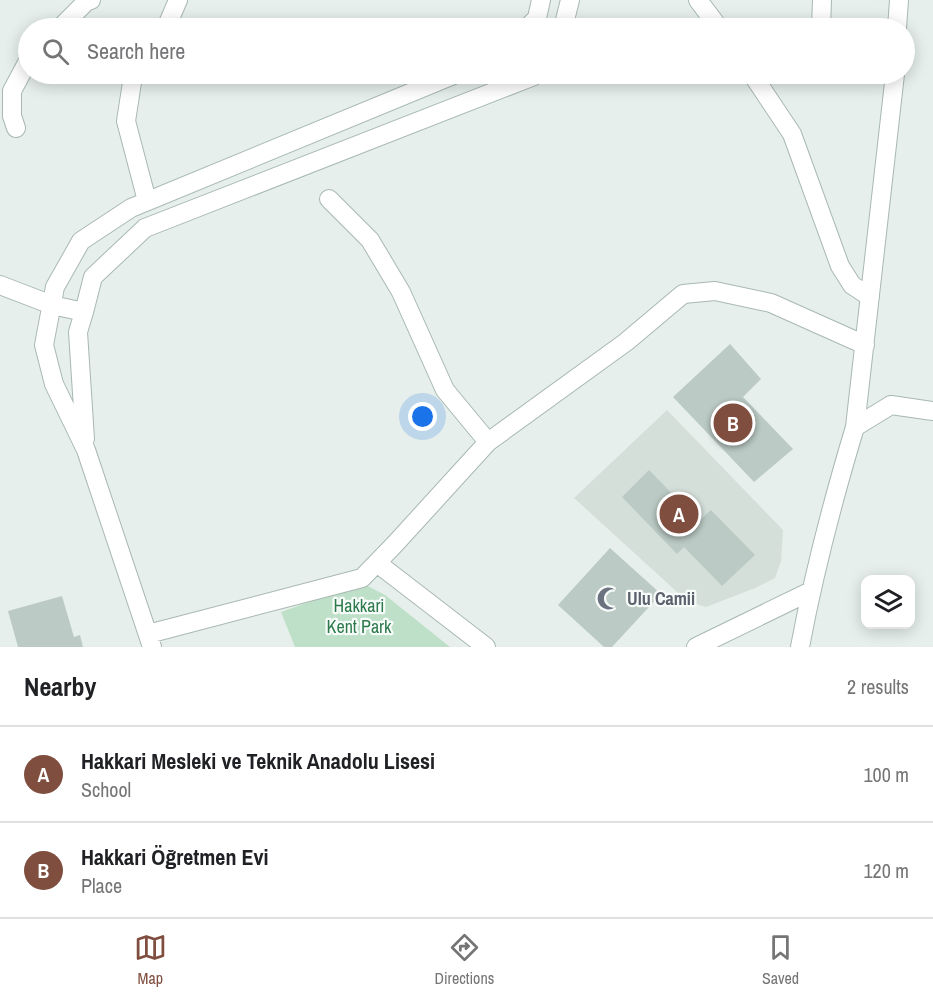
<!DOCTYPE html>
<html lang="en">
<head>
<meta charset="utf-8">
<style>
	:root { --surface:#fff; --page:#f2f2f2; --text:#202124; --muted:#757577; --line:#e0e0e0; --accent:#7f4e3f }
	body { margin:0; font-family:"Archivo Narrow",sans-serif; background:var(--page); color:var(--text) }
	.controls { position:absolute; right:18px; bottom:18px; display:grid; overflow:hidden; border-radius:12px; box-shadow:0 3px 15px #0003 }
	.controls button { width:54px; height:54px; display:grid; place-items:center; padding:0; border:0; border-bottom:2px solid var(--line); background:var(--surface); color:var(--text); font:30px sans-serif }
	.you { position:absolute; left:423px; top:417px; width:21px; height:21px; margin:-15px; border:4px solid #fff; border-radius:50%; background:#1a73e8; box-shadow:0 0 0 9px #1a73e833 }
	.badge { display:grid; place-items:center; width:39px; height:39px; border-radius:50%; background:var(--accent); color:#fff; font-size:20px; font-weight:700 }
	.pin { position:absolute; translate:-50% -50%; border:3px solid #fff; box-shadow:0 2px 6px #0006 }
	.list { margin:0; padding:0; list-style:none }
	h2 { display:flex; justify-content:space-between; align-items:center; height:78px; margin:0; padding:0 24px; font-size:26px }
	h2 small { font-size:20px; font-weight:400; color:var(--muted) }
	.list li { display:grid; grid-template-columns:39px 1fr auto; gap:18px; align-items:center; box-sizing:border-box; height:96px; padding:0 24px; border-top:2px solid var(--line) }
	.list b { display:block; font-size:22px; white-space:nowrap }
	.list p { margin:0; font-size:20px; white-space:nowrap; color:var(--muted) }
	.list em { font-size:20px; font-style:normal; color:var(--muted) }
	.icon { flex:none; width:33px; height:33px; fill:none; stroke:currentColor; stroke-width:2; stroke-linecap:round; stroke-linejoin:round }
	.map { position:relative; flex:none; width:933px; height:647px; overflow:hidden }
	.search { position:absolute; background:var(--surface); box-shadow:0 3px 15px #0003; left:18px; right:18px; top:18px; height:66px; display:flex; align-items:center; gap:15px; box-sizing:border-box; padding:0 21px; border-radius:33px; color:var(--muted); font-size:22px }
	.sheet { height:270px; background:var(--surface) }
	nav { display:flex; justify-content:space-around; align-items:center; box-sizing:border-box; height:84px; border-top:2px solid var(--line); background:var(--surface); font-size:16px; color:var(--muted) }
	nav a { display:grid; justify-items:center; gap:3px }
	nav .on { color:var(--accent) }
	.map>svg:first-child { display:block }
	.built { fill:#d4dfda }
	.green { fill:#bfe0c8 }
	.building { fill:#bbcac4 }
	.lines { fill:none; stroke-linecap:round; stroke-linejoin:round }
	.minor-casing { stroke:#a8b8b2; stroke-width:20 }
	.minor { stroke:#fff; stroke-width:18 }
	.labels { text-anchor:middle; stroke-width:4.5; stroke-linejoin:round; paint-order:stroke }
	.worship-label { font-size:18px; font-weight:bold; fill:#5b616d; stroke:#f7fbf9; text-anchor:start }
	.park-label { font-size:18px; fill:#2d7a4b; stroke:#f7fbf9 }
</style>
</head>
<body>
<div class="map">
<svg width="933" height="647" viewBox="0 0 933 647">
	<rect width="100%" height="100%" fill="#e6efeb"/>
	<path class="built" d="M667 410 783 530 781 561 775 578 755 588 706 607 687 601 574 498Z"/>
	<path class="green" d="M362 583 385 595 450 647H295L281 612Z"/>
	<path class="building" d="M730 344 761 379 743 397 793 449 754 482 673 397Z
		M649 470 699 521 711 510 755 555 722 586 684 547 677 554 622 497Z
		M610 548 661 594 612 647H604L558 605Z
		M62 596 74 637 80 635 83 647H18L8 611Z"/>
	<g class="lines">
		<defs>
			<path id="minor" d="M698 0 719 28
				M60 28 87 1 91 0
				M166 28 178 0
				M527 28 537 18 541 0
				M563 28 570 0
				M821 28 822 0
				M897 28 899 0
				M135 74 133 76 126 121 147 201
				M752 74 792 134 840 266 852 285 870 297
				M16 128 12 116V91L28 61
				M329 199 370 240 401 292 445 390 488 442
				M0 285 52 305 84 312
				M855 427 895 74
				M85 439 78 332 84 312 93 277 145 228 534 76 535 74
				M377 563 486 647
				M148 634 362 578 395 544 488 442 626 342 683 294 715 291 771 303 865 345
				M152 647 86 450 54 384 44 345 55 287 81 241 131 208 456 74
				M696 647 811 591
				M800 647C814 572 833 500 855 427L891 405 933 411"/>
		</defs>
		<use href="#minor" class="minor-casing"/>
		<use href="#minor" class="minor"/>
	</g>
	<defs>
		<symbol id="mosque-bare" viewBox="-9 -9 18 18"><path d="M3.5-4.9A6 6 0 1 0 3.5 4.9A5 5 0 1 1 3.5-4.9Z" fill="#6b7280" stroke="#f7fbf9" stroke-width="2.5" paint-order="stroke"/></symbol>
	</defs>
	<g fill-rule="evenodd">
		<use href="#mosque-bare" x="592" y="582" width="33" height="33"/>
	</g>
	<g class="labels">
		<g class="worship-label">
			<text x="627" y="605">Ulu Camii</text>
		</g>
		<g class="park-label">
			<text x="359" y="612">Hakkari<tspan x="359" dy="21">Kent Park</tspan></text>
		</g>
	</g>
</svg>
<div class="controls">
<button><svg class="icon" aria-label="layers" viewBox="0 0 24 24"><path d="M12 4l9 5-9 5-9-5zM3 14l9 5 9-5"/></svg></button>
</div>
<div class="you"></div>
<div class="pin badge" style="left:679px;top:514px">A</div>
<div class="pin badge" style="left:733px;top:423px">B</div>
<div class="search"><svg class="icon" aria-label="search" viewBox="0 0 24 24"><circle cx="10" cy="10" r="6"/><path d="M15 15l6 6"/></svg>Search here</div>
</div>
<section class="sheet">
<h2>Nearby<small>2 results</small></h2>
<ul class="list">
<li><span class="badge">A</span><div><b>Hakkari Mesleki ve Teknik Anadolu Lisesi</b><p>School</p></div><em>100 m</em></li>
<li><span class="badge">B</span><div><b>Hakkari Öğretmen Evi</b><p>Place</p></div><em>120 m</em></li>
</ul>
</section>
<nav>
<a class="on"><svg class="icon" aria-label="map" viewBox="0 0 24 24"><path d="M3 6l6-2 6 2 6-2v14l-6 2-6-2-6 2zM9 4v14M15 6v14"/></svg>Map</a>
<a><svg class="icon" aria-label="directions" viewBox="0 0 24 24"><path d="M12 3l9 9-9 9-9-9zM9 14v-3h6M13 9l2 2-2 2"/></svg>Directions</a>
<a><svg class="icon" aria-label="saved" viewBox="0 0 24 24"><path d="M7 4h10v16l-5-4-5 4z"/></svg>Saved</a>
</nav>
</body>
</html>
